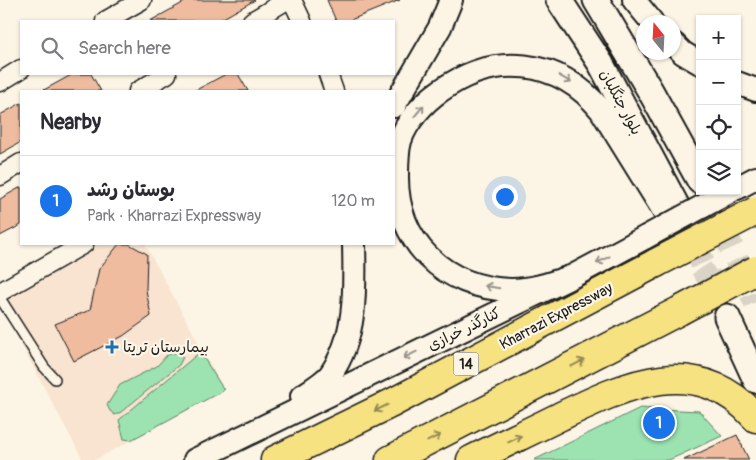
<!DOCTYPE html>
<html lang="en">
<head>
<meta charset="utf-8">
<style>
	:root { --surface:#fff; --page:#f2f2f3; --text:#2b2b33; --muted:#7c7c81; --line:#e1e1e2; --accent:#1a73e8 }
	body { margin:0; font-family:Pangolin,"Playpen Sans Arabic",sans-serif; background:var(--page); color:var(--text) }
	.controls { position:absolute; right:15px; top:15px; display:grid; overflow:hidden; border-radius:0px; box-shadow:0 1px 4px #0004 }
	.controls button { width:45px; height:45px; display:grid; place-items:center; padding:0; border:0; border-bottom:1px solid var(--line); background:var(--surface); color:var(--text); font:25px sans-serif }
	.compass { position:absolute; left:636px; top:15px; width:45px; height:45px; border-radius:50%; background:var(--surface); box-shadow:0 1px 4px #0004; rotate:342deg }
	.you { position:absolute; left:504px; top:196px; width:18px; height:18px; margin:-12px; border:4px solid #fff; border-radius:50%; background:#1a73e8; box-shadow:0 0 0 8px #1a73e833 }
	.badge { display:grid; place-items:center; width:32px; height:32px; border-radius:50%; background:var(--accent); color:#fff; font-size:16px; font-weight:700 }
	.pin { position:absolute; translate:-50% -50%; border:2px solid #fff; box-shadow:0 1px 5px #0006 }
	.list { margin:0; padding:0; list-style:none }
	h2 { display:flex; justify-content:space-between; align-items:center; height:65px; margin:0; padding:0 20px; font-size:21px }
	h2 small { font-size:16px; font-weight:400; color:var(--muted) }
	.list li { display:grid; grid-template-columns:32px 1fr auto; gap:15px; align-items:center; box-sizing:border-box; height:90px; padding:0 20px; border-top:1px solid var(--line) }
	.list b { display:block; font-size:19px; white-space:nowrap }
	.list p { margin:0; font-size:16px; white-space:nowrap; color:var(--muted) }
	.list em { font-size:16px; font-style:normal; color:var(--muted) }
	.icon { flex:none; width:28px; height:28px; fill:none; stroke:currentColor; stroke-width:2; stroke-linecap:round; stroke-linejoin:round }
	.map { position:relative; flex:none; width:756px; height:460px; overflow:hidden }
	.search { position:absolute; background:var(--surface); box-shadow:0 1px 4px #0004; left:20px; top:20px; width:375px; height:55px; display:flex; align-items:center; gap:12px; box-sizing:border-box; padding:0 18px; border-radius:0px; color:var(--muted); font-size:19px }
	.panel { position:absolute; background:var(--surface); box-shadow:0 1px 4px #0004; left:20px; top:90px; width:375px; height:155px; border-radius:0px }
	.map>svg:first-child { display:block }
	.built { fill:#f8e4d0 }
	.green { fill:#9ce3b1; stroke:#5c8066 }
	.building { fill:#efbca0; stroke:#1c1c1c }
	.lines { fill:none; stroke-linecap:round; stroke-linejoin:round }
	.tertiary-tunnel { stroke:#dad4c7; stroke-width:22; stroke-dasharray:22 11; stroke-linecap:butt }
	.secondary-tunnel { stroke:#dad4c7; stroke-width:25; stroke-dasharray:25 12; stroke-linecap:butt }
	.service-casing { stroke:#1c1c1c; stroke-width:12 }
	.minor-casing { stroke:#1c1c1c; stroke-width:21 }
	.tertiary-casing { stroke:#1c1c1c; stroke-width:26 }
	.secondary-casing { stroke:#1c1c1c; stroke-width:29 }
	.trunk-casing { stroke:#1c1c1c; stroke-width:31 }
	.service { stroke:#fcf5e5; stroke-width:9 }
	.minor { stroke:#fcf5e5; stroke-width:18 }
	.tertiary { stroke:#fcf5e5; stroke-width:22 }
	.secondary { stroke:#fcf5e5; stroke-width:25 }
	.trunk { stroke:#f7e281; stroke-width:28 }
	.tertiary-bridge-casing { stroke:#1c1c1c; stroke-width:26; stroke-linecap:butt }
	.trunk-bridge-casing { stroke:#1c1c1c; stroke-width:31; stroke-linecap:butt }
	.tertiary-bridge { stroke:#fcf5e5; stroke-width:22 }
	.trunk-bridge { stroke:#f7e281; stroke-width:28 }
	.oneway { stroke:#97938b }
	.oneway2 { stroke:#948954 }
	.poi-dot { fill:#1f6fb2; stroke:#fcf5e5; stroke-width:2 }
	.labels { text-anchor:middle; stroke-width:4.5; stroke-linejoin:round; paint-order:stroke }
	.shield { fill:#fcf5e5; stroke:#5f5d58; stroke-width:1 }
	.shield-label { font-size:14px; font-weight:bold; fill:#1c1c1c }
	.street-label { font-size:15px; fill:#1c1c1c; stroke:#fcf5e5 }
	.poi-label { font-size:15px; fill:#1c1c1c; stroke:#fcf5e5; text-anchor:start }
</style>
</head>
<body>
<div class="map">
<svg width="756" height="460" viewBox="0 0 756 460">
	<rect width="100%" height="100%" fill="#fcf5e5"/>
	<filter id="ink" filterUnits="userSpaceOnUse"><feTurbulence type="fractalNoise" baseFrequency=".02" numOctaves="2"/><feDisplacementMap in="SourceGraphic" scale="10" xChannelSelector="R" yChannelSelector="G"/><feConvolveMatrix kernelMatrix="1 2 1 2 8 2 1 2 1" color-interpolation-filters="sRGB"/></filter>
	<g filter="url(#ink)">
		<path class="built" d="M97 244H145L224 390 95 460H83L0 305V299Z"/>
		<path class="green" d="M178 352 183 357 179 365 121 412 115 415 110 411 107 405 120 385 157 366 167 355Z
			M200 352 224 390 131 440 124 439 119 420Z
			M640 408 699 411 722 436 669 460H534Z"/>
		<path class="building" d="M188 0H255L218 21H150Z
			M327 0H400L348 21H336Z
			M73 74H91L101 91H42Z
			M226 74H238L248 91H194Z
			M21 103V142L0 154V115Z
			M21 187V225L0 236V199Z
			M119 244H129L147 254 146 290 151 316 123 336 74 361 55 324 90 310 99 269Z
			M737 435 749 460H684L718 444Z"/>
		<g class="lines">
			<path class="tertiary-tunnel" d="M665 213 712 285"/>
			<path class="secondary-tunnel" d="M706 192 756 302
				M677 207 727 317"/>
			<defs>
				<path id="service" d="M0 298 44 367 55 379"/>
				<path id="minor" d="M292 0 302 21
					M105 21 142 0
					M252 21 287 0
					M328 74 334 91
					M0 82 21 69
					M138 91 167 74
					M0 176 21 163
					M0 292 84 244"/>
				<path id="tertiary" d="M634 0 652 22
					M674 44 683 53 700 63
					M737 83 756 90
					M394 106 440 27 451 0
					M737 188 756 178
					M573 276C552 283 533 290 511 290 444 288 396 242 397 175 397 164 397 152 400 141 406 122 424 102 440 91 494 52 558 58 601 110L665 213
					M302 396C311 390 323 383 330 375 357 337 355 288 354 244
					M195 460 573 276 646 237"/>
				<path id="secondary" d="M559 0 601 64 677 207
					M596 0 651 92 700 181
					M727 317 756 380"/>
				<path id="trunk" d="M275 460 392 403 656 263
					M390 460 679 311
					M471 460C501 445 531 431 561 416 628 384 697 351 756 418"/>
			</defs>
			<use href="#service" class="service-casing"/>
			<use href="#minor" class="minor-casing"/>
			<use href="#tertiary" class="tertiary-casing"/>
			<use href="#secondary" class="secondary-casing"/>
			<use href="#trunk" class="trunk-casing"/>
			<use href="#service" class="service"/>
			<use href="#minor" class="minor"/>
			<use href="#tertiary" class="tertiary"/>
			<use href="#secondary" class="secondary"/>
			<use href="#trunk" class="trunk"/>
			<defs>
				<path id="tertiary-bridge" d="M646 237 731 191"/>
				<path id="trunk-bridge" d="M656 263 756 211
					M679 311 756 270"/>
			</defs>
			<use href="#tertiary-bridge" class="tertiary-bridge-casing"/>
			<use href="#trunk-bridge" class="trunk-bridge-casing"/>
			<use href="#tertiary-bridge" class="tertiary-bridge"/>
			<use href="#trunk-bridge" class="trunk-bridge"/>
		</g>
		<defs><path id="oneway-shaft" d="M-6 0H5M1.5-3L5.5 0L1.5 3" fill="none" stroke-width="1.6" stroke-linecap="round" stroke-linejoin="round" transform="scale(1.25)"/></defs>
		<g class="oneway">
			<use href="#oneway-shaft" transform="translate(565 79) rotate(31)"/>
			<use href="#oneway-shaft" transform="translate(419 111) rotate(-50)"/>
			<use href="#oneway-shaft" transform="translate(603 260) rotate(152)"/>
			<use href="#oneway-shaft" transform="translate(492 287) rotate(-171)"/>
			<use href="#oneway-shaft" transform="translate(410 355) rotate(154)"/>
		</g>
		<g class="oneway2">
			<use href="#oneway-shaft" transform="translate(578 363) rotate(-27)"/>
			<use href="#oneway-shaft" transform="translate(381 408) rotate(154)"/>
			<use href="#oneway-shaft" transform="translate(434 438) rotate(-27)"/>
			<use href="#oneway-shaft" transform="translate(515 439) rotate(-26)"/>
		</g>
	</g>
	<path class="poi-dot" d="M109.5 339.5h5v5h5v5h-5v5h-5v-5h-5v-5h5z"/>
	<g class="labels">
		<rect class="shield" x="453.5" y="352.5" width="25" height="23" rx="4"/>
		<g class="shield-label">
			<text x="466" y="369">14</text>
		</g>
		<g class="street-label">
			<text transform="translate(621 102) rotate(62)" y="5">بلوار جنگلبان</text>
			<text transform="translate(556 316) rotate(-28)" y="5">Kharrazi Expressway</text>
			<text transform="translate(464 329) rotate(-26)" y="5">کنارگذر خرازی</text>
		</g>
		<g class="poi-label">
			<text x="123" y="352">بیمارستان تریتا</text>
		</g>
	</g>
</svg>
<div class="controls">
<button>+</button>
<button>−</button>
<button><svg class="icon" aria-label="locate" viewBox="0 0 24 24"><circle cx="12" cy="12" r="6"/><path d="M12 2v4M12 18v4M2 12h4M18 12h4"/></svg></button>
<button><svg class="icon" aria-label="layers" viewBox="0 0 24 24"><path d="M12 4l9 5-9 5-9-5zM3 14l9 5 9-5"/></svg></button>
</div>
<svg class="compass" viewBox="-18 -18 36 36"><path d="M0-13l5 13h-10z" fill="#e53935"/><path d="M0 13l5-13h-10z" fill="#7c7c81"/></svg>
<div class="you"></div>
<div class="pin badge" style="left:659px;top:423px">1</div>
<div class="search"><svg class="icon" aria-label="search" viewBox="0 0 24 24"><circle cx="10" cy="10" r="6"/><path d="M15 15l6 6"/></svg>Search here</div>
<section class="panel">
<h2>Nearby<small></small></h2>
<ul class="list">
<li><span class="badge">1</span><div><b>بوستان رشد</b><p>Park · Kharrazi Expressway</p></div><em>120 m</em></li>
</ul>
</section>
</div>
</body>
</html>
